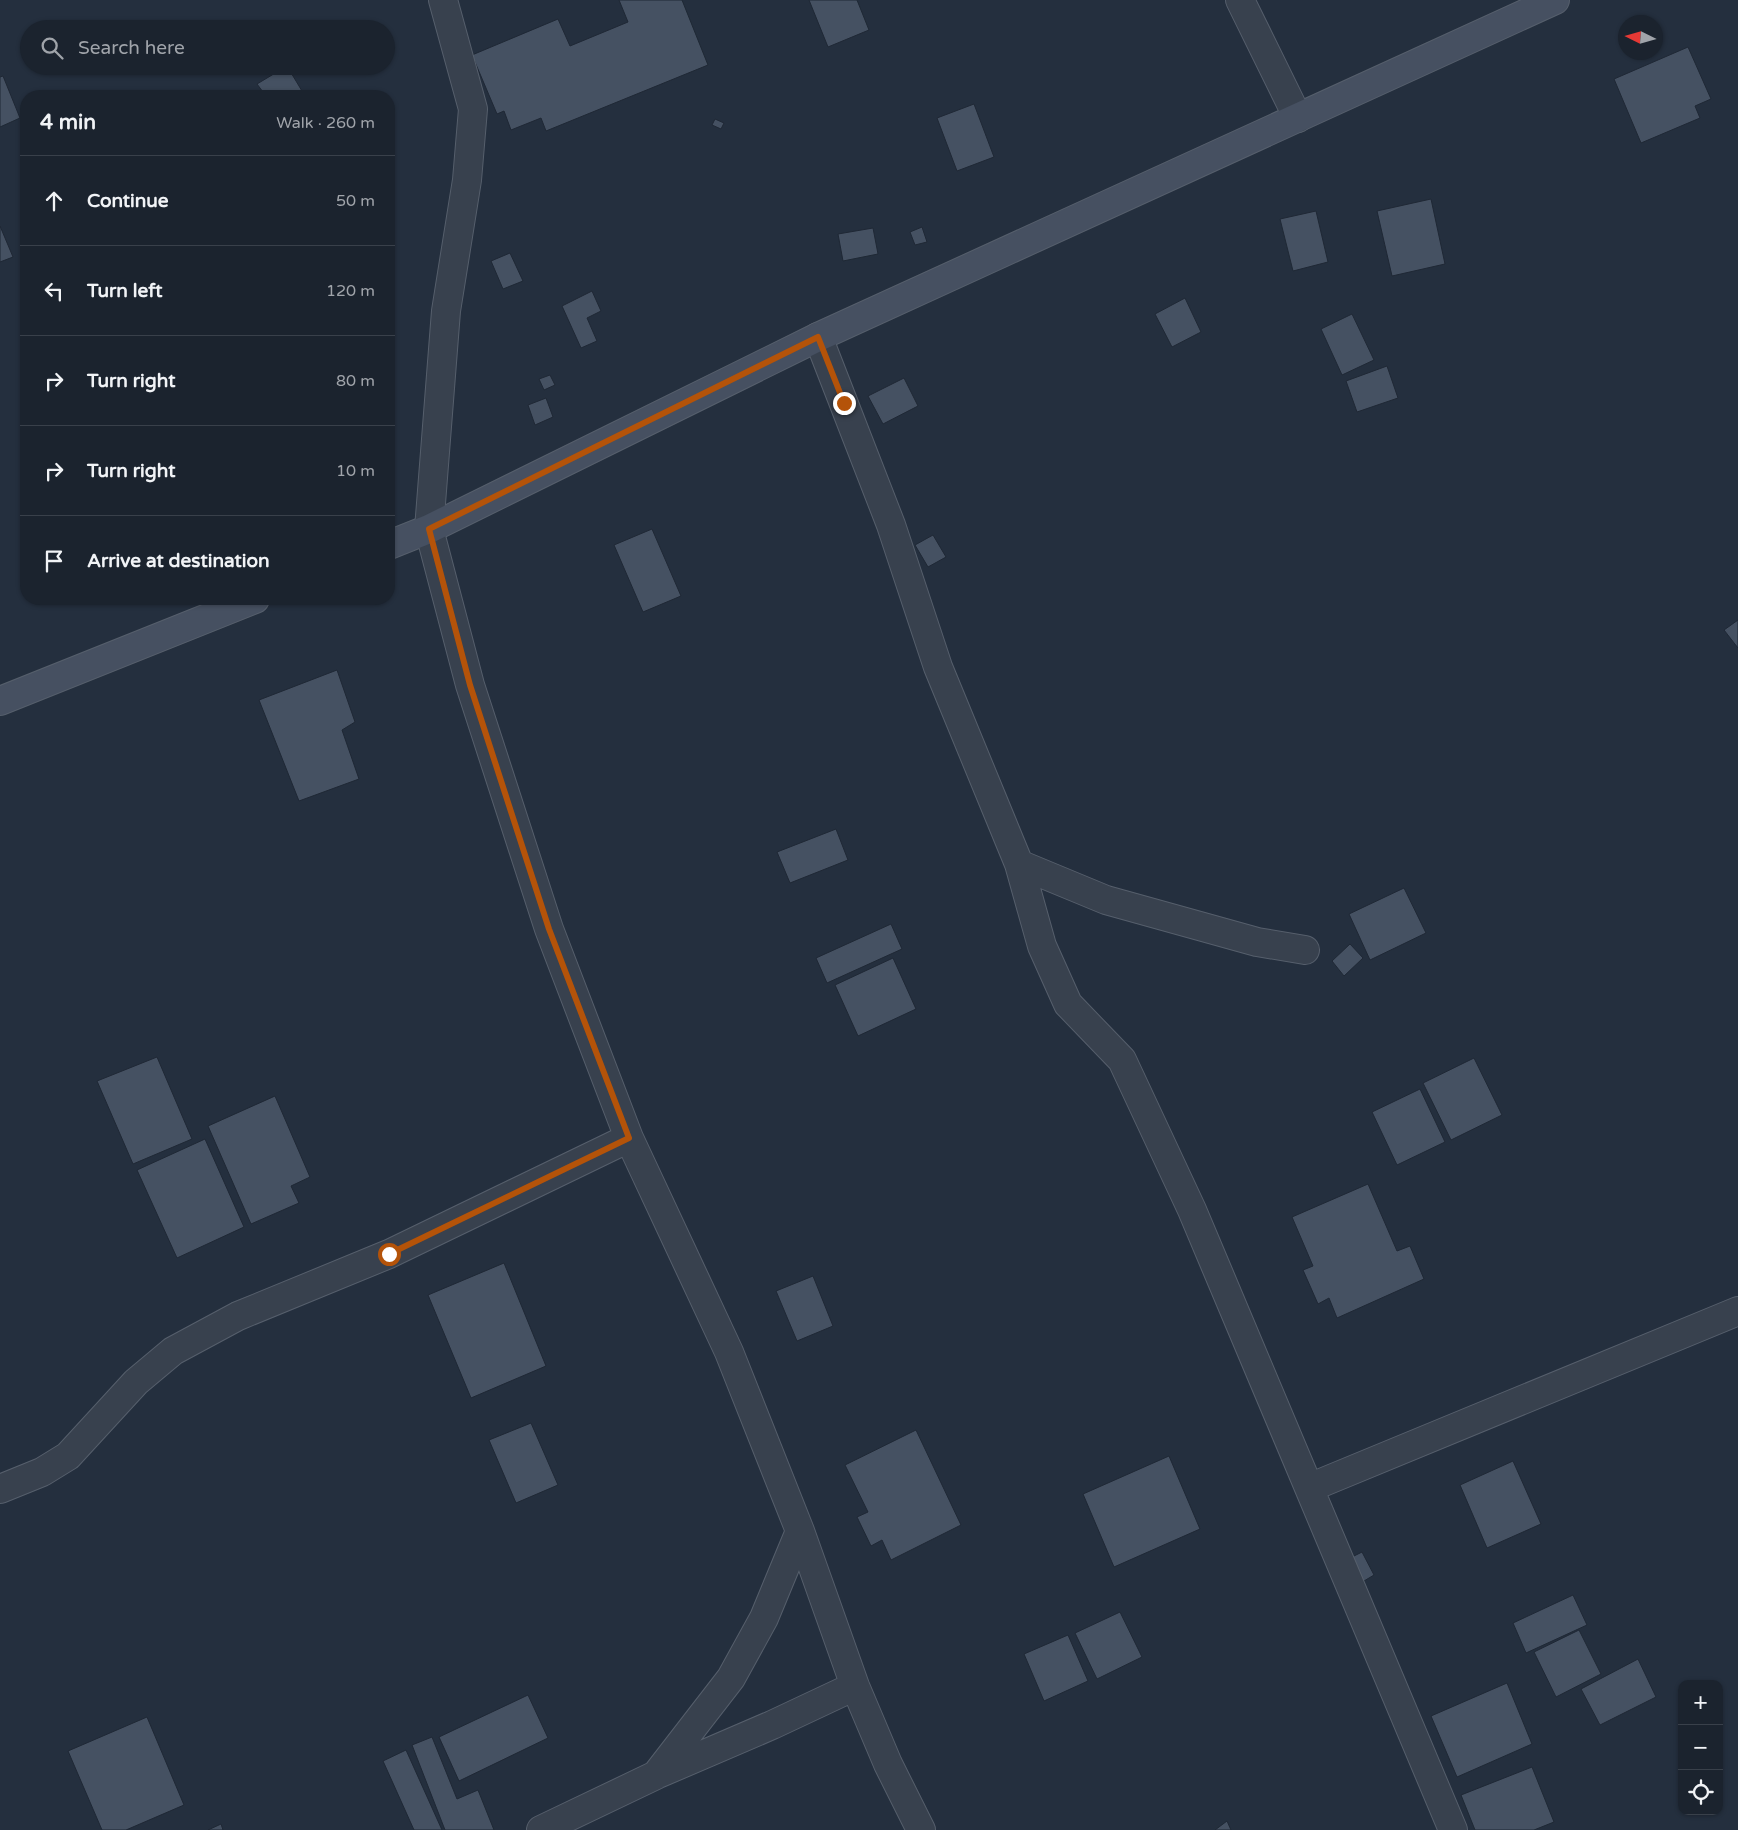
<!DOCTYPE html>
<html lang="en">
<head>
<meta charset="utf-8">
<style>
	:root { --surface:#1b232e; --page:#282f3a; --text:#f1f3f6; --muted:#a0a4aa; --line:#39404a }
	body { margin:0; font-family:"Varela Round",sans-serif; background:var(--page); color:var(--text) }
	.controls { position:absolute; right:15px; bottom:15px; display:grid; overflow:hidden; border-radius:10px; box-shadow:0 1px 4px #0004 }
	.controls button { width:45px; height:45px; display:grid; place-items:center; padding:0; border:0; border-bottom:1px solid var(--line); background:var(--surface); color:var(--text); font:25px sans-serif }
	.compass { position:absolute; left:1618px; top:15px; width:45px; height:45px; border-radius:50%; background:var(--surface); box-shadow:0 1px 4px #0004; rotate:275deg }
	.stop { position:absolute; width:15px; height:15px; margin:-11px; border:4px solid #b45309; border-radius:50%; background:#fff }
	.stop.end { background:#b45309; border-color:#fff; box-shadow:0 1px 5px #0008 }
	.list { margin:0; padding:0; list-style:none }
	h2 { display:flex; justify-content:space-between; align-items:center; height:65px; margin:0; padding:0 20px; font-size:21px }
	h2 small { font-size:16px; font-weight:400; color:var(--muted) }
	.list li { display:grid; grid-template-columns:32px 1fr auto; gap:15px; align-items:center; box-sizing:border-box; height:90px; padding:0 20px; border-top:1px solid var(--line) }
	.list b { display:block; font-size:19px; white-space:nowrap }
	.list em { font-size:16px; font-style:normal; color:var(--muted) }
	.icon { flex:none; width:28px; height:28px; fill:none; stroke:currentColor; stroke-width:2; stroke-linecap:round; stroke-linejoin:round }
	.map { position:relative; flex:none; width:1738px; height:1830px; overflow:hidden }
	.search { position:absolute; background:var(--surface); box-shadow:0 1px 4px #0004; left:20px; top:20px; width:375px; height:55px; display:flex; align-items:center; gap:12px; box-sizing:border-box; padding:0 18px; border-radius:28px; color:var(--muted); font-size:19px }
	.panel { position:absolute; background:var(--surface); box-shadow:0 1px 4px #0004; left:20px; top:90px; width:375px; height:515px; border-radius:20px }
	.map>svg:first-child { display:block }
	.building { fill:#455162; stroke:#1f2835 }
	.lines { fill:none; stroke-linecap:round; stroke-linejoin:round }
	.minor-casing { stroke:#565f6c; stroke-width:30 }
	.secondary-casing { stroke:#565f6c; stroke-width:30 }
	.minor { stroke:#38414e; stroke-width:28 }
	.secondary { stroke:#465061; stroke-width:28 }
	.route { stroke:#b45309; stroke-width:6 }
</style>
</head>
<body>
<div class="map">
<svg width="1738" height="1830" viewBox="0 0 1738 1830">
	<rect width="100%" height="100%" fill="#242f3e"/>
	<path class="building" d="M619 0H682L708 65 546 131 541 118 511 130 504 111 497 114 472 55 558 19 570 46 628 22Z
		M809 0H857L869 30 828 47Z
		M1688 47 1711 99 1695 106 1700 118 1641 143 1614 79Z
		M287 66 305 96H255L263 92 257 84Z
		M3 76 20 118 0 127V77Z
		M974 104 994 157 957 171 937 118Z
		M715 119 724 123 721 129 712 125Z
		M1431 199 1445 264 1392 276 1377 211Z
		M1316 211 1328 262 1293 271 1280 219Z
		M0 226 13 257 0 262Z
		M922 227 927 242 915 245 910 232Z
		M873 228 878 254 843 261 838 234Z
		M510 253 523 281 503 289 491 261Z
		M592 291 601 311 587 318 597 341 581 348 562 306Z
		M1185 298 1201 332 1172 347 1155 314Z
		M1352 314 1374 360 1342 375 1321 329Z
		M1387 366 1398 398 1357 412 1346 381Z
		M550 375 555 385 544 390 539 379Z
		M904 378 918 406 883 424 868 396Z
		M546 398 553 417 535 425 528 405Z
		M652 529 681 596 643 612 614 545Z
		M933 535 946 557 928 567 915 545Z
		M1738 620V648L1724 630Z
		M337 670 355 722 342 730 359 779 299 801 259 700Z
		M836 829 848 860 790 883 777 852Z
		M1404 888 1426 933 1370 960 1349 914Z
		M891 924 902 949 827 983 816 958Z
		M1350 944 1363 958 1344 976 1332 961Z
		M893 958 916 1009 858 1036 835 985Z
		M157 1057 192 1139 133 1164 97 1081Z
		M1474 1058 1502 1115 1451 1140 1423 1083Z
		M1420 1089 1445 1142 1397 1165 1372 1112Z
		M275 1096 310 1177 291 1186 299 1203 251 1224 208 1126Z
		M205 1139 244 1227 177 1258 137 1170Z
		M1368 1184 1397 1251 1410 1246 1424 1279 1337 1318 1329 1298 1318 1304 1303 1270 1313 1266 1292 1217Z
		M504 1263 546 1366 471 1398 428 1295Z
		M813 1276 833 1326 797 1341 776 1291Z
		M531 1423 558 1485 516 1503 489 1440Z
		M916 1430 961 1525 891 1560 882 1540 871 1546 857 1517 868 1512 845 1465Z
		M1169 1456 1200 1529 1114 1567 1083 1494Z
		M1513 1461 1541 1524 1487 1548 1460 1485Z
		M1362 1552 1374 1575 1354 1587 1342 1562Z
		M1573 1595 1587 1625 1526 1653 1513 1623Z
		M1120 1612 1142 1657 1097 1679 1075 1633Z
		M1579 1630 1601 1674 1556 1697 1534 1652Z
		M1068 1635 1088 1681 1044 1701 1024 1654Z
		M1638 1659 1656 1697 1600 1725 1581 1689Z
		M1507 1683 1532 1744 1457 1777 1431 1716Z
		M528 1695 548 1738 459 1781 439 1737Z
		M147 1717 184 1805 126 1830H102L68 1751Z
		M432 1737 457 1799 478 1790 494 1830H445L412 1745Z
		M406 1750 442 1830H414L383 1761Z
		M1532 1767 1554 1822 1534 1830H1475L1461 1795Z
		M1227 1821 1231 1830H1215Z
		M221 1824 223 1830H208Z"/>
	<g class="lines">
		<defs>
			<path id="minor" d="M443 0 473 109 467 180 446 311 429 529 470 685 549 929 629 1138 729 1352 800 1531 855 1686 888 1764 921 1830
				M1240 0 1298 118
				M818 337 891 525 938 667 1019 864 1042 946 1068 1004 1122 1060 1192 1210 1453 1830
				M1019 864 1106 900 1257 942 1305 950
				M1309 1488 1738 1311
				M0 1489 42 1472 68 1456 136 1382 173 1351 238 1316 389 1254 629 1138
				M658 1774 772 1725 855 1686
				M541 1830 656 1775 731 1678 764 1618 800 1531"/>
			<path id="secondary" d="M389 545 429 529 818 337 1555 0
				M0 701 255 599"/>
		</defs>
		<use href="#minor" class="minor-casing"/>
		<use href="#secondary" class="secondary-casing"/>
		<use href="#minor" class="minor"/>
		<use href="#secondary" class="secondary"/>
	</g>
	<g class="lines">
		<path class="route" d="M389 1254 629 1138 549 929 470 685 429 529 818 337 844 403"/>
	</g>
</svg>
<div class="controls">
<button>+</button>
<button>−</button>
<button><svg class="icon" aria-label="locate" viewBox="0 0 24 24"><circle cx="12" cy="12" r="6"/><path d="M12 2v4M12 18v4M2 12h4M18 12h4"/></svg></button>
</div>
<svg class="compass" viewBox="-18 -18 36 36"><path d="M0-13l5 13h-10z" fill="#e53935"/><path d="M0 13l5-13h-10z" fill="#a0a4aa"/></svg>
<div class="stop" style="left:389px;top:1254px"></div>
<div class="stop end" style="left:844px;top:403px"></div>
<div class="search"><svg class="icon" aria-label="search" viewBox="0 0 24 24"><circle cx="10" cy="10" r="6"/><path d="M15 15l6 6"/></svg>Search here</div>
<section class="panel">
<h2>4 min<small>Walk · 260 m</small></h2>
<ul class="list">
<li><svg class="icon" aria-label="ahead" viewBox="0 0 24 24"><path d="M12 20V5M6 11l6-6 6 6"/></svg><div><b>Continue</b></div><em>50 m</em></li>
<li><svg class="icon" aria-label="left" viewBox="0 0 24 24"><path d="M17 20v-9H6M10 6l-5 5 5 5"/></svg><div><b>Turn left</b></div><em>120 m</em></li>
<li><svg class="icon" aria-label="right" viewBox="0 0 24 24"><path d="M7 20v-9h11M14 6l5 5-5 5"/></svg><div><b>Turn right</b></div><em>80 m</em></li>
<li><svg class="icon" aria-label="right" viewBox="0 0 24 24"><path d="M7 20v-9h11M14 6l5 5-5 5"/></svg><div><b>Turn right</b></div><em>10 m</em></li>
<li><svg class="icon" aria-label="arrive" viewBox="0 0 24 24"><path d="M6 21V4h12l-3 4 3 4H6"/></svg><div><b>Arrive at destination</b></div></li>
</ul>
</section>
</div>
</body>
</html>
